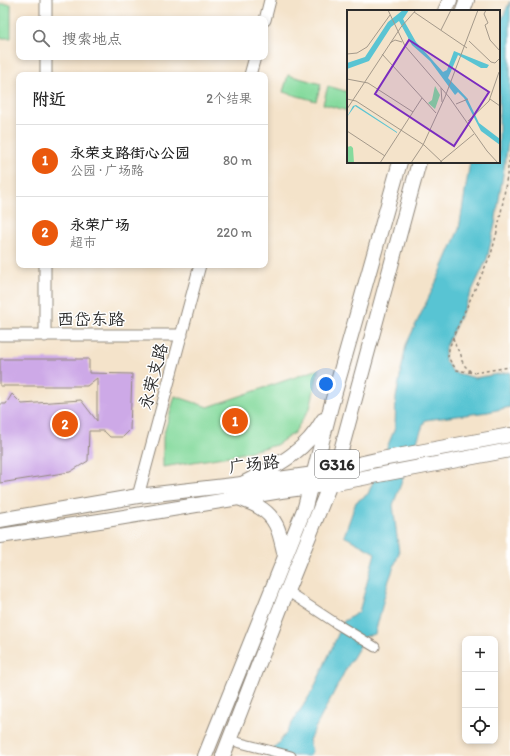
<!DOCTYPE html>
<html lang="zh">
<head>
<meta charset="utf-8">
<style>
	:root { --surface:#fff; --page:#f2f2f2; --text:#222; --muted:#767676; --line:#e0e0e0; --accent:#ea580c }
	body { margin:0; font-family:Itim,"LXGW WenKai TC",sans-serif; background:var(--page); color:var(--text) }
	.controls { position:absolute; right:12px; bottom:12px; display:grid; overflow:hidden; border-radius:8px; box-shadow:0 2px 6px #0003 }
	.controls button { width:36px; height:36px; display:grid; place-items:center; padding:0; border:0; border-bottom:1px solid var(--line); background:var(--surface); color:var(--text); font:20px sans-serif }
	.you { position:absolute; left:326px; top:384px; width:14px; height:14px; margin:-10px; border:3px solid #fff; border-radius:50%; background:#1a73e8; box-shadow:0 0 0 6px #1a73e833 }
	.badge { display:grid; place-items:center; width:26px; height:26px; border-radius:50%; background:var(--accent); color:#fff; font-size:13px; font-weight:700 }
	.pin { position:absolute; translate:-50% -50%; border:2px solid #fff; box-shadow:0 1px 4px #0006 }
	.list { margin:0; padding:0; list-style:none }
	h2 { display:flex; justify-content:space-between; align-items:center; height:52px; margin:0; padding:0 16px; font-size:17px }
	h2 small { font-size:13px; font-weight:400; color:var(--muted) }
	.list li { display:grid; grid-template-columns:26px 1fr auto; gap:12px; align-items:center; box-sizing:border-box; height:72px; padding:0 16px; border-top:1px solid var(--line) }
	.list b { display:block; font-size:15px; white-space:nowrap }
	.list p { margin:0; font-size:13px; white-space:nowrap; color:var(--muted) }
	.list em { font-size:13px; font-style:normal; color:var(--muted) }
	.icon { flex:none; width:22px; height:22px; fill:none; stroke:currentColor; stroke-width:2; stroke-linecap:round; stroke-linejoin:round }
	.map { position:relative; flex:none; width:510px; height:756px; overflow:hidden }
	.search { position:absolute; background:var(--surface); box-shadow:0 2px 6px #0003; left:16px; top:16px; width:252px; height:44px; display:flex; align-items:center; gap:10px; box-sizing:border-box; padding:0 14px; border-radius:8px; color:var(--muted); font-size:15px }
	.panel { position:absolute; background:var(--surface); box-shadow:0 2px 6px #0003; left:16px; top:72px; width:252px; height:196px; border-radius:8px }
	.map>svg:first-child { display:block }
	.green { fill:#85da9d; stroke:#588264 }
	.water { fill:#59c4d3; stroke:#42787f }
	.building { fill:#cda9e7 }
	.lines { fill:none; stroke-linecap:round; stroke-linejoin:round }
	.minor-casing { stroke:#90877a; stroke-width:11 }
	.tertiary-casing { stroke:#90877a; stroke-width:13 }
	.primary-casing { stroke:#90877a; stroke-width:16 }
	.trunk-casing { stroke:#90877a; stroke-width:16 }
	.path { stroke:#90877a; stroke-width:1.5; stroke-dasharray:3 3; stroke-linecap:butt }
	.minor { stroke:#fff; stroke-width:9 }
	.tertiary { stroke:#fff; stroke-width:11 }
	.primary { stroke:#fff; stroke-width:14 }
	.trunk { stroke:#fff; stroke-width:14 }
	.labels { text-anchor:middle; stroke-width:3; stroke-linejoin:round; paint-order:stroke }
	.shield { fill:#fff; stroke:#6b6b6b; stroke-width:1 }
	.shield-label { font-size:16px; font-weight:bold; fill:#2b2b2b }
	.street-label { font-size:17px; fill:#2b2b2b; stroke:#fff }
	.inset-road { fill:none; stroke:#a4998a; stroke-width:1 }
	.view { fill:#7b2cbf; fill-opacity:0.15; stroke:#7b2cbf; stroke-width:2 }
	.inset-edge { fill:none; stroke:#2b2b2b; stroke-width:2 }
</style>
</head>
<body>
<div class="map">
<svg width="510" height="756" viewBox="0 0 510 756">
	<rect width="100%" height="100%" fill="#fff"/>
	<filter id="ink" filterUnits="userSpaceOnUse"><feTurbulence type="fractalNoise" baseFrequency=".025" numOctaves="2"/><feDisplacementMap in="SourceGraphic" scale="8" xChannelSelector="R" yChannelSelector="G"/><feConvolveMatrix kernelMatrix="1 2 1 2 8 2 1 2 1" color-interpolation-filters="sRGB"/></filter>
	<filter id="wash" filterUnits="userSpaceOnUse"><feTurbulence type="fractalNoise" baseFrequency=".012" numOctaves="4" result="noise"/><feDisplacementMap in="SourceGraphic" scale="16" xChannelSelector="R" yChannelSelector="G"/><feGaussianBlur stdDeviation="0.9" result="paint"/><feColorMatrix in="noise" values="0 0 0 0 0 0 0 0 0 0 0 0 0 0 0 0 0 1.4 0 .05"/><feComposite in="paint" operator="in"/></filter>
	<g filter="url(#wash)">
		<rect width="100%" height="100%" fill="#f4e3ca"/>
		<path class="green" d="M0 4H11V38H0Z
			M288 75 321 84 316 101 283 92Z
			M328 86 348 92V111L323 104Z
			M319 369 310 408 294 433 276 445 235 455 163 467V437L175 396 208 407Z"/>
		<path class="water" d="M510 1V131L495 224 487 259 445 348V361L453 372 475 378 510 372V407L488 412 425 420 393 505 399 553 388 583 375 634 366 636 346 669 309 740 312 751 310 756H268L284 736 313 690 344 621 359 612 375 553 344 536 356 502 368 494 395 428 396 398 406 345 437 280 459 229 470 162H499V26Z"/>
		<g id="blocks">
			<path class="building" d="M0 359H89V373L132 374 130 430 123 437H110L104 431H89L88 461 70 472 0 483V404H6L12 394 22 404 81 400 97 421V378L87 386H0Z"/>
		</g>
	</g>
	<g filter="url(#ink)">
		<use href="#blocks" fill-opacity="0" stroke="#90877a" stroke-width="1"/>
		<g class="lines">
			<defs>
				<path id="minor" d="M287 591 337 624 375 647
					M229 740 291 756"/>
				<path id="tertiary" d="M46 19V0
					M265 20 270 0
					M46 75V57
					M250 75 255 57
					M0 335H182
					M45 336V265
					M138 496 200 265"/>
				<path id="primary" d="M0 520 138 496 242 484 314 474 376 460 510 435
					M0 536 106 520 281 491 331 484 510 450"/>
				<path id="trunk" d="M445 11 450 0
					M463 11 467 0
					M242 484C274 467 305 453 323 420
					M239 498C245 501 253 503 259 507 279 519 280 536 285 556
					M205 756 305 507 331 406 400 162
					M223 756 287 591 336 469 419 162"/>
			</defs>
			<use href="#minor" class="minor-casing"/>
			<use href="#tertiary" class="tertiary-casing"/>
			<use href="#primary" class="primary-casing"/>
			<use href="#trunk" class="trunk-casing"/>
			<path class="path" d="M510 155C505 188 501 222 491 254L453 337 449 349 448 357 452 364 457 370 473 373 510 367
				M453 338 456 347 461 355 462 361 465 366 471 372"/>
			<use href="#minor" class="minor"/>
			<use href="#tertiary" class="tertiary"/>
			<use href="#primary" class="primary"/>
			<use href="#trunk" class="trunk"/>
		</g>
	</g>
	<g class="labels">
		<rect class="shield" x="315" y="450" width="44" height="28" rx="3"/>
		<g class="shield-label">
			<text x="337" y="470">G316</text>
		</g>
		<g class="street-label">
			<text x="91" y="325">西岱东路</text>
			<text transform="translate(153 376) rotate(-75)" y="6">永荣支路</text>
			<text transform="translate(254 464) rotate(-7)" y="6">广场路</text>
		</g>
	</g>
	<g transform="translate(347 10)">
		<rect width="153" height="153" fill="#f4e3ca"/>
		<path d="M88 76 93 85 88 99 81 93 85 90ZM4 136 6 138 7 153H1L0 137Z" fill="#85da9d"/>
		<path d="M56 0H62L56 9 69 32 96 62 100 60 107 41 142 55 140 58H134L111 45 101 68 120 88 132 113 153 129V135L134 121 117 88 111 82 108 85 83 51 65 35 52 11 44 17 22 51 0 59V53L18 47 41 12ZM9 95 50 122V123L8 96 0 107 6 96Z" fill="#59c4d3"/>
		<path class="inset-road" d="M41 0 58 36 102 87 140 141 151 153M139 0 137 4 141 13 138 15 143 30 153 41M67 2 120 38M54 17 69 0M94 20 104 0M122 31 144 52 148 53 153 48M43 33 48 30 55 32M0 44 10 43 20 37 43 5M35 44 89 103M0 69 21 73 66 102M94 78 95 92M0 89 9 91 77 135 96 153M143 89 153 96M109 94 121 89M0 99 54 17M121 111 142 91 152 62M0 121 38 146M33 153 75 88M64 153 76 135 98 87 131 0M92 153 127 124"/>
		<path class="view" d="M62 30 142 82 107 136 28 84Z"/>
		<rect width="153" height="153" class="inset-edge"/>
	</g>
</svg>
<div class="controls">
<button>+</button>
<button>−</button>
<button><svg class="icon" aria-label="locate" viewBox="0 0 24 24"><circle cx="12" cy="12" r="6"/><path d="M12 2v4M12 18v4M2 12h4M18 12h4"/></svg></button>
</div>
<div class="you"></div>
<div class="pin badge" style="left:235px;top:421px">1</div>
<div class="pin badge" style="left:65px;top:424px">2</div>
<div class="search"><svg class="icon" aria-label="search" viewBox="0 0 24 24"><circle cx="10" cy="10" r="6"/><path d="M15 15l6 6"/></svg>搜索地点</div>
<section class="panel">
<h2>附近<small>2个结果</small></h2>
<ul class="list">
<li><span class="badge">1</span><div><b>永荣支路街心公园</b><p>公园 · 广场路</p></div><em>80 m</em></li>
<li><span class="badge">2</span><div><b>永荣广场</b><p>超市</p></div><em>220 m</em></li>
</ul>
</section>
</div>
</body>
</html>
